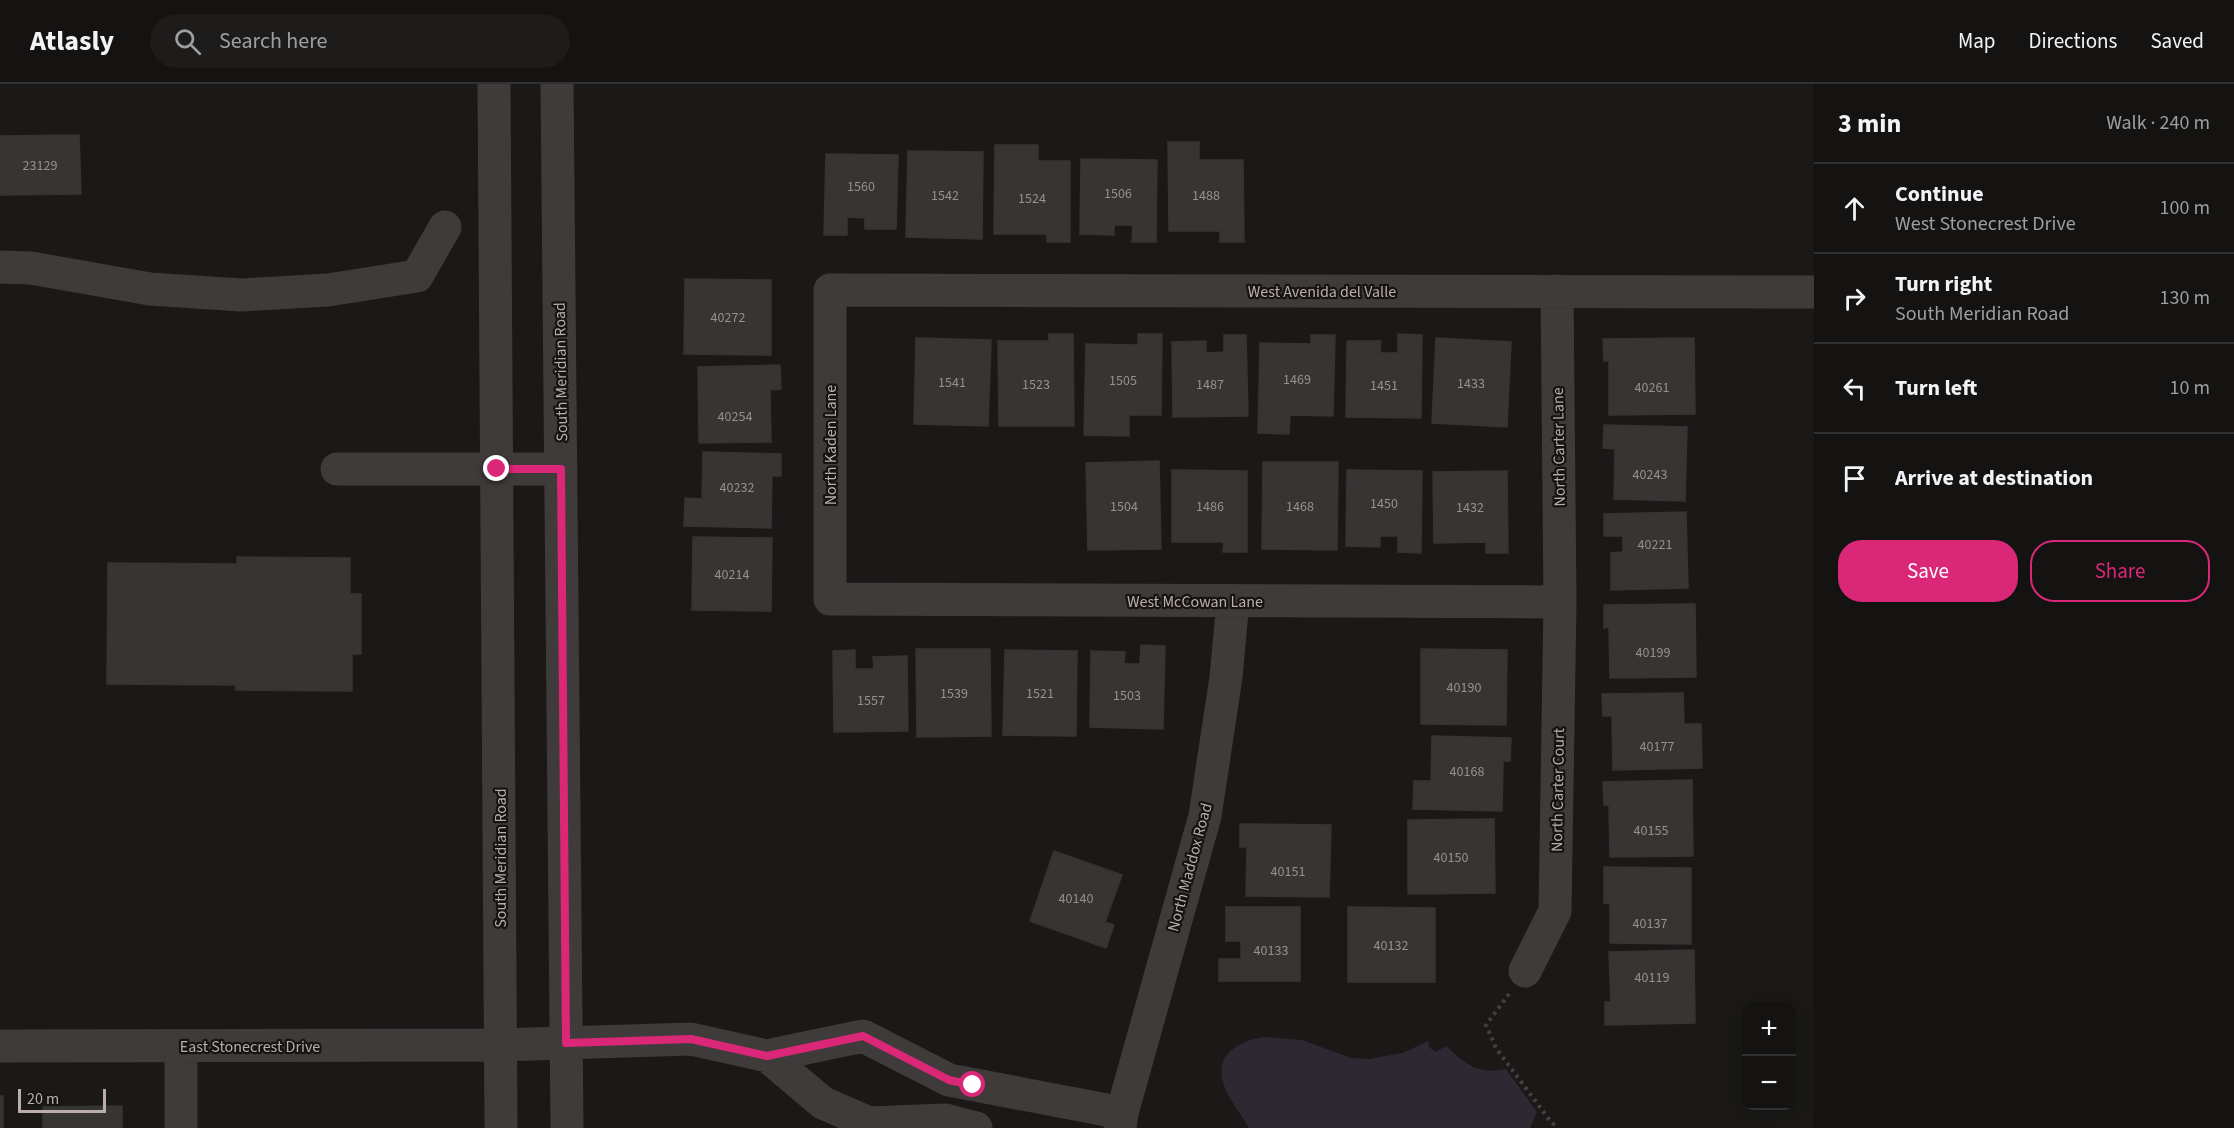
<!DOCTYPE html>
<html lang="en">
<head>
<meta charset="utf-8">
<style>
	:root { --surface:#141312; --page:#1d1c1b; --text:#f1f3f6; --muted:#9d9e9f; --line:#333232; --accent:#db2777 }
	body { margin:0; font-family:"Source Sans 3",sans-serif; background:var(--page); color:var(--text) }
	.controls { position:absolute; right:18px; bottom:18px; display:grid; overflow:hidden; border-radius:12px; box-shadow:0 3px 15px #0003 }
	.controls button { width:54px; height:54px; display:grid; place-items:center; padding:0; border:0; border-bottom:2px solid var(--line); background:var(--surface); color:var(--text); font:30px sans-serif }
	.scale { position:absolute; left:18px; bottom:15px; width:88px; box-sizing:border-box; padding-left:6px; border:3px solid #baadab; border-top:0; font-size:16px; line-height:21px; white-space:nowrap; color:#baadab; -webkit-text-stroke:4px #161413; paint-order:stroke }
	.stop { position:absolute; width:18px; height:18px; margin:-14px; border:4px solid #db2777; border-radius:50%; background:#fff }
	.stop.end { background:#db2777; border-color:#fff; box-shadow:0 2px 6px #0008 }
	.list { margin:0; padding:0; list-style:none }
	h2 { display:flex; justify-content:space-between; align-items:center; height:78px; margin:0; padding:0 24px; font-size:26px }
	h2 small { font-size:20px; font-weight:400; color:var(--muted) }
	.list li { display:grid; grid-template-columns:39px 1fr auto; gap:18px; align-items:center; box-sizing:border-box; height:90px; padding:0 24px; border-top:2px solid var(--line) }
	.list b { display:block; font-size:22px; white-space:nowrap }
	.list p { margin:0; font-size:20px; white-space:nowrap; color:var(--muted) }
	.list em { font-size:20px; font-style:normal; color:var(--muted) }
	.actions { display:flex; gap:12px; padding:18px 24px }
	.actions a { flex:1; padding:14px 0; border:2px solid var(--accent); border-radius:24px; text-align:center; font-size:21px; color:var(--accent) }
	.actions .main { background:var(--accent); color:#fff }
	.icon { flex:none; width:33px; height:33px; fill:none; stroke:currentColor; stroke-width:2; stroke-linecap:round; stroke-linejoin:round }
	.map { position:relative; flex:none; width:1814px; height:1044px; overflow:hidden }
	header { display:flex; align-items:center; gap:36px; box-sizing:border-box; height:84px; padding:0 30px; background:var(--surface); border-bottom:2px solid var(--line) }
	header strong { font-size:28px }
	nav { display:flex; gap:33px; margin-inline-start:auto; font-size:21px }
	.search { width:420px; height:54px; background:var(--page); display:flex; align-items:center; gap:15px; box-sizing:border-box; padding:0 21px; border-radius:33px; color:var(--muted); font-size:22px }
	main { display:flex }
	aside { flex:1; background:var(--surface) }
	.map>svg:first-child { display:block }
	.green { fill:#2d2932 }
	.building { fill:#363534; stroke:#363433; stroke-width:1.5 }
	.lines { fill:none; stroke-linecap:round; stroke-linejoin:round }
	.path { stroke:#464140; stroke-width:4; stroke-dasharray:3 4.5; stroke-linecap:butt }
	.minor { stroke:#3f3b3a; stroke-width:33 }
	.route { stroke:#db2777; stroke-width:8 }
	.labels { text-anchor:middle; stroke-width:4.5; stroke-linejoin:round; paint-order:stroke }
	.number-label { font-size:14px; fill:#998f8d }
	.street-label { font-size:16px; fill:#baadab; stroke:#161413 }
</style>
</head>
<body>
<header>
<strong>Atlasly</strong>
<div class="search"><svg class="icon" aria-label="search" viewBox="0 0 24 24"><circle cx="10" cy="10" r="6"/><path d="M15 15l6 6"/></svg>Search here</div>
<nav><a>Map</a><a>Directions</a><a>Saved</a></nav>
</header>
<main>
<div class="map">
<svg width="1814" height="1044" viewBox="0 0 1814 1044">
	<rect width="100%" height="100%" fill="#1a1918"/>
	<path class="green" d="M1264 953 1302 956 1351 974 1369 975 1403 969 1428 957 1430 964 1436 968 1446 962C1466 980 1477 991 1506 985L1537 1028 1530 1044H1249C1242 1031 1224 1009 1222 994 1217 968 1243 956 1264 953Z"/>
	<path class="building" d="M79 51 81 110 0 111V52Z
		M1168 58H1199V76H1243L1244 158H1220V147H1169Z
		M995 61H1038V77H1070V158H1047V150H994Z
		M908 67 983 68 982 155 906 153Z
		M826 70 898 71 896 145H865V134L847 133V151H824Z
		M1081 75 1157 76 1156 158H1132L1133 141H1114V151L1080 150Z
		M685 195 771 196V271L684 270Z
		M1049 250H1073L1074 342H999L998 257H1049Z
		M1138 250H1162L1161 331H1129V352L1084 351 1086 260 1138 261Z
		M1398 250 1422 251 1421 334 1346 333 1347 257H1381L1380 269H1398Z
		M1224 251H1246L1248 332 1173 333 1172 258 1206 257V269L1224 268Z
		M1311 251H1335L1333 332 1290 331 1289 350 1258 349 1260 259 1311 260Z
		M916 254 991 256 988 342 914 340Z
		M1436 254 1511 258 1507 343 1432 339Z
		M1694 254 1695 330 1609 331V277H1604L1603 255Z
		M780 281 781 305 770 306 771 358 699 359 698 283Z
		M1604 341 1687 343 1685 417 1614 415 1615 365 1603 364Z
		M703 368 781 370V392H772L771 444 684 442 685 414 702 415Z
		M1159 377 1161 465 1088 466 1086 379Z
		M1263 378H1338L1337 466 1262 465Z
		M1172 386 1247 387V468H1223L1224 458H1172Z
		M1347 386 1422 387 1421 469 1398 468V452H1380V463L1346 462Z
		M1507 387 1508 469H1486V458L1434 459 1433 388Z
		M1686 428 1688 504 1611 506V469L1623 468V452H1604V430Z
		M693 453 772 454 771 527 692 526Z
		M237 473 350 474V510H361V570H352V607L236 606V601L107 600 108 479 237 480Z
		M1695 520 1696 593 1610 594 1609 543 1604 544V521Z
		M1141 561 1165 562 1163 645 1090 643 1091 567 1125 568 1124 580H1140Z
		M916 565H990L991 652 917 653Z
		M1421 565 1507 566 1506 641 1421 640Z
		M855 566V585H874L873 573 907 572 908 647 834 648 833 567Z
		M1005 566 1077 567 1076 652 1003 651Z
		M1683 609 1684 640H1701L1702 684 1613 686 1612 632H1603L1602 610Z
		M1432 652 1511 654 1510 677H1503L1502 727 1413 725 1414 697H1431Z
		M1692 696 1693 772 1610 773 1609 721H1604L1603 698Z
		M1494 735 1495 809 1408 810V736Z
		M1240 740 1331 741 1329 813 1246 812 1247 763H1240Z
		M1054 767 1122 791 1105 838 1114 841 1106 864 1030 837Z
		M1604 783 1691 784V860L1610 859V820L1604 819Z
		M1226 823H1300V897H1219V875H1241V857H1226Z
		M1348 823 1435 824V898H1348Z
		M1694 866 1695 939 1605 941V918H1611L1609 868Z
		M0 1012H3V1044H0Z
		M122 1022V1044H43V1023Z"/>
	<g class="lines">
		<path class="path" d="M1509 910 1486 941 1496 964 1551 1038 1558 1044"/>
		<path class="minor" d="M494 0 501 1044
			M557 0 567 1044
			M0 183 31 184 150 205 241 211 328 206 417 192 445 143
			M337 385H561
			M1560 518 830 515V206L1814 208
			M1525 887 1555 827 1560 518 1557 207
			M0 962 500 961 691 955 767 972 863 952 949 996 1122 1029
			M181 962V1044
			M767 972 823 1019 869 1039 945 1036 976 1044
			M1120 1044 1122 1029 1205 732 1226 593 1233 517"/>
	</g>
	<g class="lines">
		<path class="route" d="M497 385H561L566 959 691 955 767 972 863 952 949 996 973 1001"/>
	</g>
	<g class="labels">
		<g class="number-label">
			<text x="40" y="86">23129</text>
			<text x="861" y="107">1560</text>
			<text x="1118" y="114">1506</text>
			<text x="945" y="116">1542</text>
			<text x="1206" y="116">1488</text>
			<text x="1032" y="119">1524</text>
			<text x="728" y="238">40272</text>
			<text x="1297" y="300">1469</text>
			<text x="1123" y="301">1505</text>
			<text x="952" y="303">1541</text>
			<text x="1471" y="304">1433</text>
			<text x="1036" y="305">1523</text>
			<text x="1210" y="305">1487</text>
			<text x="1384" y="306">1451</text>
			<text x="1652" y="308">40261</text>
			<text x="735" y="337">40254</text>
			<text x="1650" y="395">40243</text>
			<text x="737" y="408">40232</text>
			<text x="1384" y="424">1450</text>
			<text x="1124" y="427">1504</text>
			<text x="1210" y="427">1486</text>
			<text x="1300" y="427">1468</text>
			<text x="1470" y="428">1432</text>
			<text x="1655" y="465">40221</text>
			<text x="732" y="495">40214</text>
			<text x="1653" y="573">40199</text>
			<text x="1464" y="608">40190</text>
			<text x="954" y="614">1539</text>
			<text x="1040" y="614">1521</text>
			<text x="1127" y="616">1503</text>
			<text x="871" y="621">1557</text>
			<text x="1657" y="667">40177</text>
			<text x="1467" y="692">40168</text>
			<text x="1651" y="751">40155</text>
			<text x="1451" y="778">40150</text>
			<text x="1288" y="792">40151</text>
			<text x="1076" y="819">40140</text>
			<text x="1650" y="844">40137</text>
			<text x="1391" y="866">40132</text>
			<text x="1271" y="871">40133</text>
			<text x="1652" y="898">40119</text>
		</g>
		<g class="street-label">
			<text x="1322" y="213">West Avenida del Valle</text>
			<text transform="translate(560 288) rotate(-91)" y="6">South Meridian Road</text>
			<text transform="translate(830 361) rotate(-90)" y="6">North Kaden Lane</text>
			<text transform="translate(1558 363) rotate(-91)" y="6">North Carter Lane</text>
			<text x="1195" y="523">West McCowan Lane</text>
			<text transform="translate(1557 706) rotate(-89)" y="6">North Carter Court</text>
			<text transform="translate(500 774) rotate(-90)" y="6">South Meridian Road</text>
			<text transform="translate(1189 783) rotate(-75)" y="6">North Maddox Road</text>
			<text x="250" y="968">East Stonecrest Drive</text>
		</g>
	</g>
</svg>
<div class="controls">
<button>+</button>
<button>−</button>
</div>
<div class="scale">20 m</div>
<div class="stop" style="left:973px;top:1001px"></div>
<div class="stop end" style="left:497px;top:385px"></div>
</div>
<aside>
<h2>3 min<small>Walk · 240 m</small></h2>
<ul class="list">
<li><svg class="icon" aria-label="ahead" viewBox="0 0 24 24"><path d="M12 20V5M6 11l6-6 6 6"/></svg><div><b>Continue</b><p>West Stonecrest Drive</p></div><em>100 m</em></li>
<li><svg class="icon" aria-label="right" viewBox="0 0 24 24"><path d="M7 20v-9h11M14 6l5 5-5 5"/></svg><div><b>Turn right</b><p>South Meridian Road</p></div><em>130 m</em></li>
<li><svg class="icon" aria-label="left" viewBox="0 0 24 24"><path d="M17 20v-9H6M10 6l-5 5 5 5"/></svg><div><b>Turn left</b></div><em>10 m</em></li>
<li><svg class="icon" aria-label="arrive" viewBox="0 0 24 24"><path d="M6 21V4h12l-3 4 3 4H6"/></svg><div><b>Arrive at destination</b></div></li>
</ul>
<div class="actions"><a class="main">Save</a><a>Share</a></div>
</aside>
</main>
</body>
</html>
